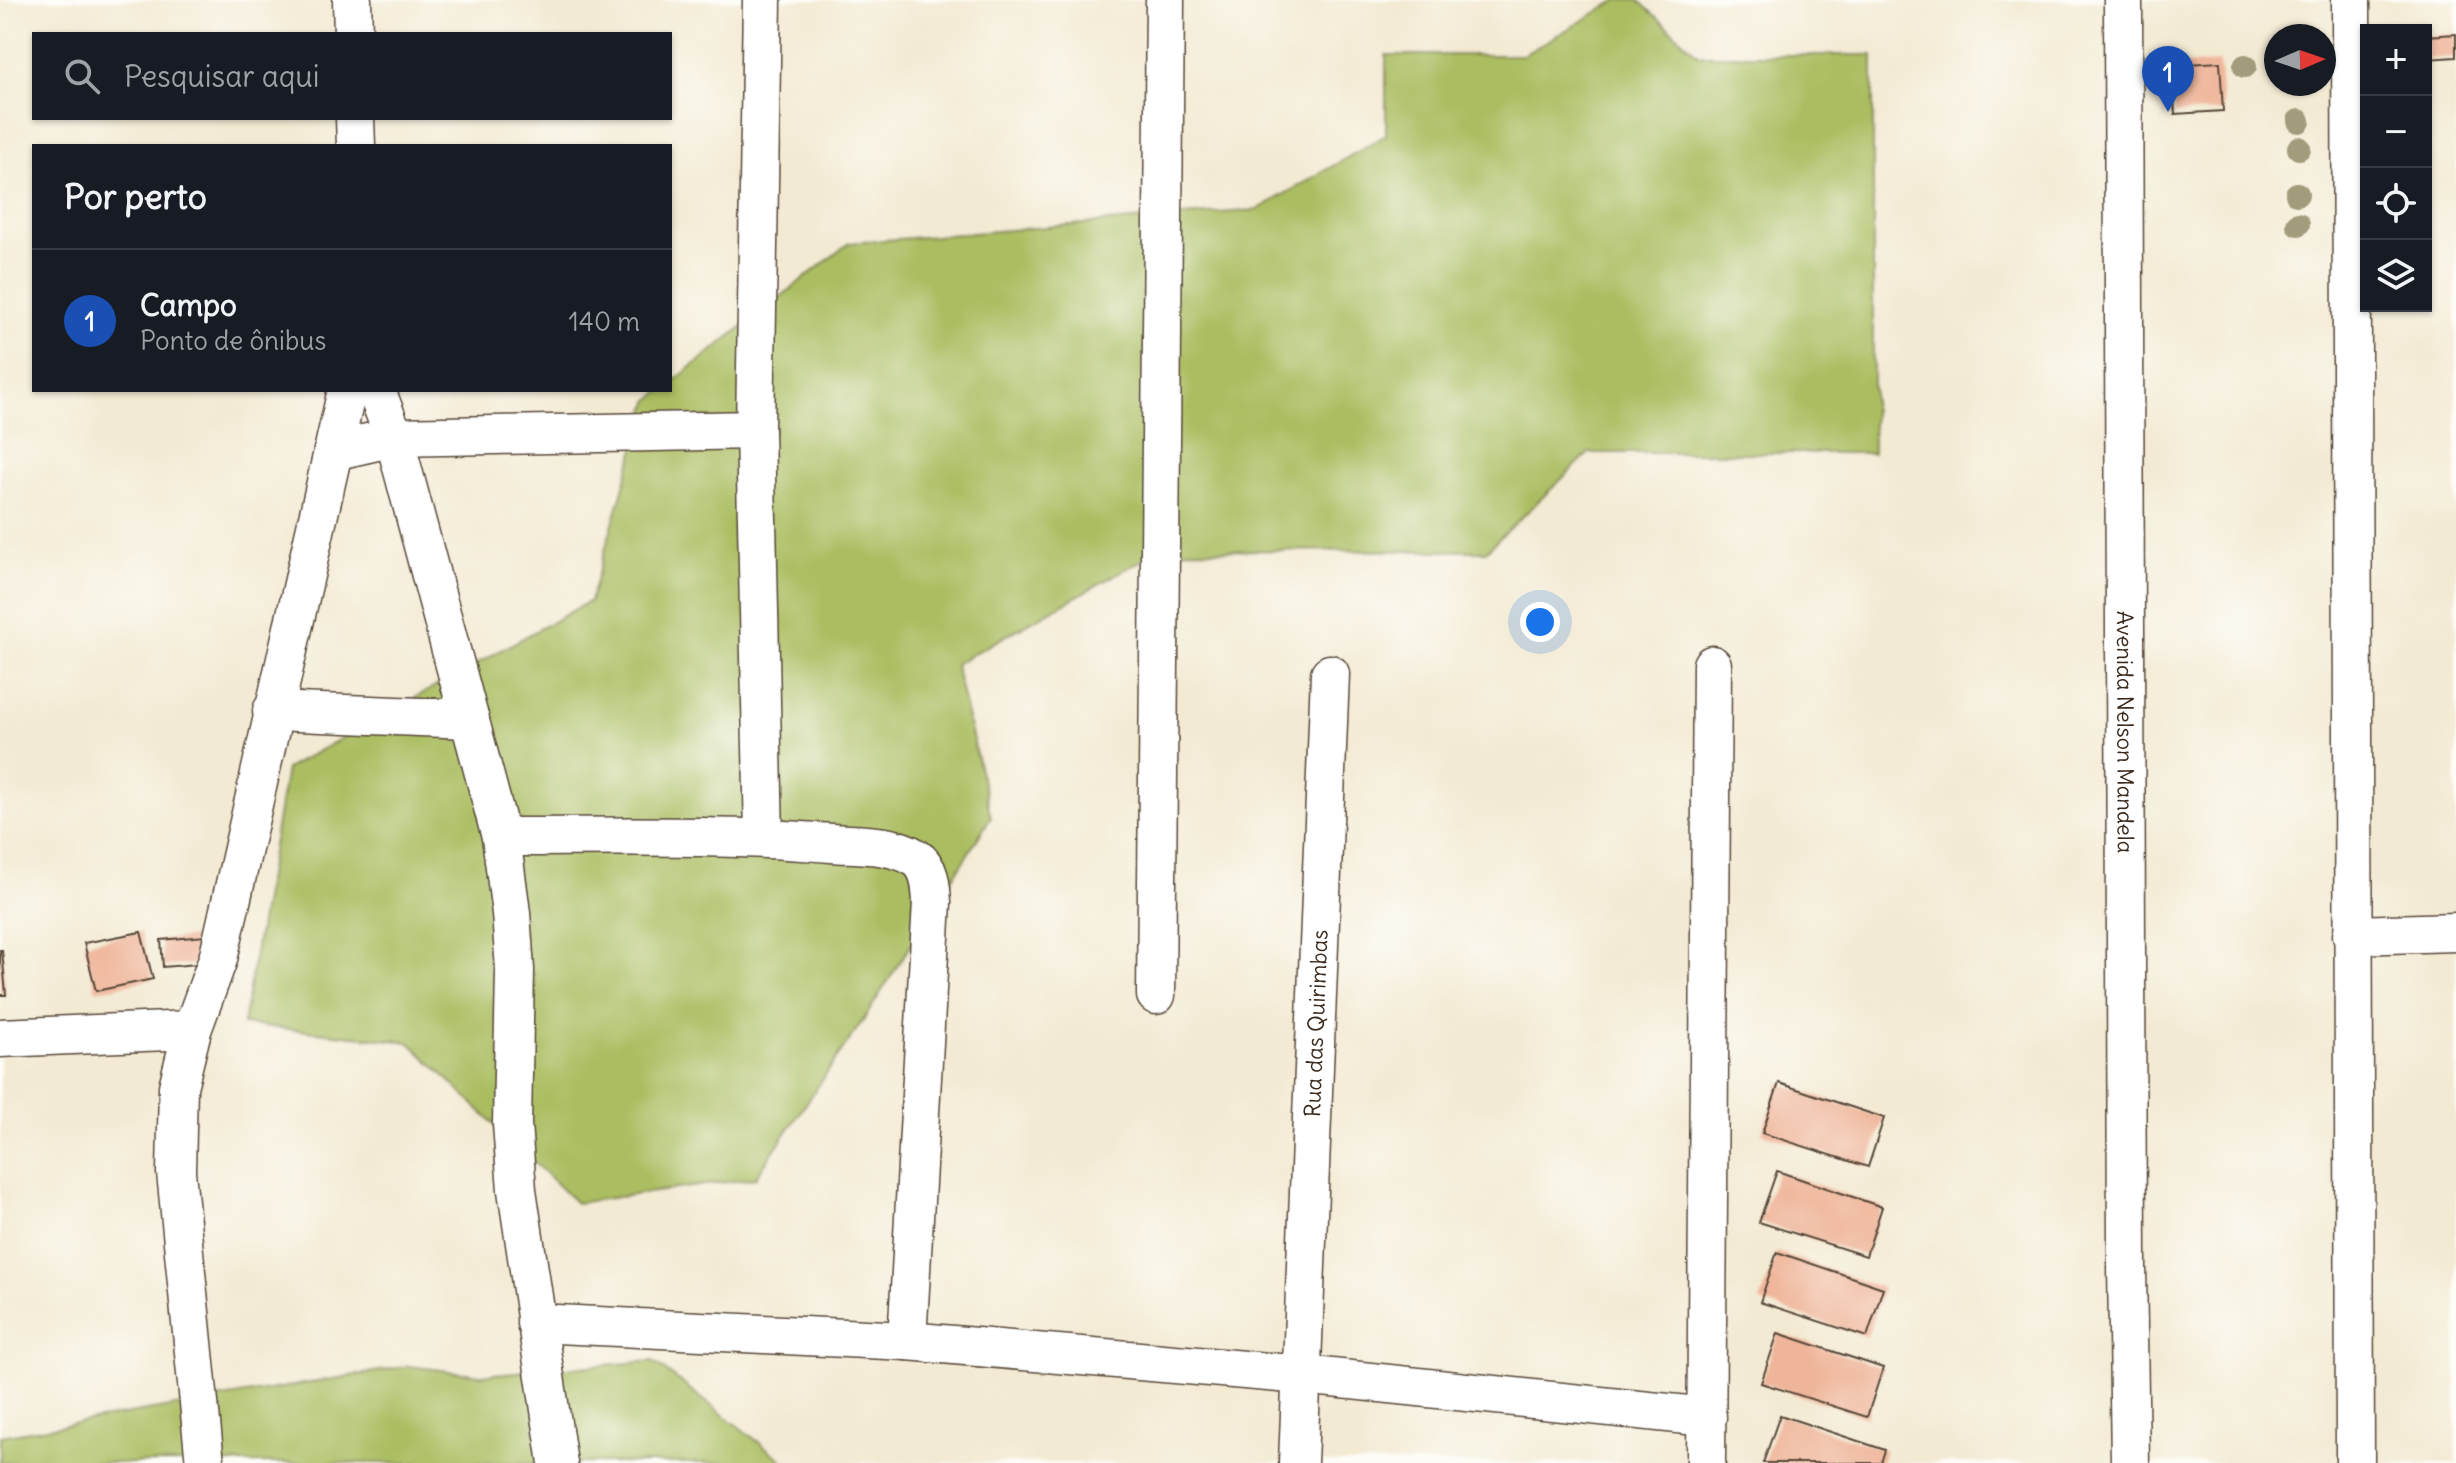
<!DOCTYPE html>
<html lang="pt">
<meta charset="utf-8">
<style>
:root{--surface:#171b24;--page:#20242c;--text:#f1f3f6;--muted:#9ea1a6;--line:#363941;--accent:#8c9099}
body{margin:0;font-family:Delius,sans-serif;background:var(--page);color:var(--text)}
.controls{position:absolute;right:24px;top:24px;display:grid;overflow:hidden;border-radius:0px;box-shadow:0 2px 6px #0004}
.controls button{width:72px;height:72px;display:grid;place-items:center;padding:0;border:0;border-bottom:2px solid var(--line);background:var(--surface);color:var(--text);font:40px sans-serif}
.compass{position:absolute;left:2264px;top:24px;width:72px;height:72px;border-radius:50%;background:var(--surface);box-shadow:0 2px 6px #0004;rotate:88deg}
.you{position:absolute;left:1540px;top:622px;width:28px;height:28px;margin:-20px;border:6px solid #fff;border-radius:50%;background:#1a73e8;box-shadow:0 0 0 12px #1a73e833}
.badge{display:grid;place-items:center;width:52px;height:52px;border-radius:50%;background:var(--accent);color:#fff;font-size:26px;font-weight:700}
.pin{position:absolute;translate:-50% -66px;filter:drop-shadow(0 2px 4px #0008)}
.pin::after{content:'';position:absolute;top:42px;width:28px;height:24px;background:inherit;clip-path:polygon(0 0,100% 0,50% 100%)}
.list{margin:0;padding:0;list-style:none}
h2{display:flex;justify-content:space-between;align-items:center;height:104px;margin:0;padding:0 32px;font-size:34px}
h2 small{font-size:26px;font-weight:400;color:var(--muted)}
.list li{display:grid;grid-template-columns:52px 1fr auto;gap:24px;align-items:center;box-sizing:border-box;height:144px;padding:0 32px;border-top:2px solid var(--line)}
.list b{display:block;font-size:30px;white-space:nowrap}
.list p{margin:0;font-size:26px;white-space:nowrap;color:var(--muted)}
.list em{font-size:26px;font-style:normal;color:var(--muted)}
.icon{flex:none;width:44px;height:44px;fill:none;stroke:currentColor;stroke-width:2;stroke-linecap:round;stroke-linejoin:round}
.map{position:relative;flex:none;width:2456px;height:1463px;overflow:hidden}
.search{position:absolute;background:var(--surface);box-shadow:0 2px 6px #0004;left:32px;top:32px;width:640px;height:88px;display:flex;align-items:center;gap:20px;box-sizing:border-box;padding:0 28px;border-radius:0px;color:var(--muted);font-size:30px}
.panel{position:absolute;background:var(--surface);box-shadow:0 2px 6px #0004;left:32px;top:144px;width:640px;height:248px;border-radius:0px}
.map>svg:first-child{display:block}
</style>
<div class="map">
<svg width="2456" height="1463" viewBox="0 0 2456 1463">
<rect width="100%" height="100%" fill="#fdfcf7"/>
<filter id="ink" filterUnits="userSpaceOnUse"><feTurbulence type="fractalNoise" baseFrequency=".0125" numOctaves="2"/><feDisplacementMap in="SourceGraphic" scale="16" xChannelSelector="R" yChannelSelector="G"/><feConvolveMatrix kernelMatrix="1 2 1 2 8 2 1 2 1" color-interpolation-filters="sRGB"/></filter>
<filter id="wash" filterUnits="userSpaceOnUse"><feTurbulence type="fractalNoise" baseFrequency=".006" numOctaves="4" result="noise"/><feDisplacementMap in="SourceGraphic" scale="32" xChannelSelector="R" yChannelSelector="G"/><feGaussianBlur stdDeviation="1.8" result="paint"/><feColorMatrix in="noise" values="0 0 0 0 0 0 0 0 0 0 0 0 0 0 0 0 0 1.4 0 .05"/><feComposite in="paint" operator="in"/></filter>
<g filter="url(#wash)">
<rect width="100%" height="100%" fill="#f3ead3"/>
<g fill="#aabd61" stroke="#727440" stroke-width="2">
<polygon points="1618,0 1638,0 1699,55 1873,55 1873,453 1589,453 1486,551 1160,550 955,664 991,817 866,1016 755,1178 576,1203 409,1042 243,1024 286,769 590,601 649,401 662,390 670,390 670,384 849,243 1257,210 1386,135 1386,55 1523,55"/>
<polygon points="653,1361 786,1463 0,1463 0,1436 409,1366 481,1375"/>
</g>
<g id="blocks">
<g fill="#efb59a">
<polygon points="2456,34 2456,57 2426,59 2426,36"/>
<polygon points="2220,62 2223,111 2175,114 2172,65"/>
<polygon points="141,932 153,979 96,991 84,943"/>
<polygon points="205,936 208,963 163,967 161,940"/>
<polygon points="0,950 2,950 6,995 0,995"/>
<polygon points="1779,1083 1884,1118 1868,1167 1762,1133"/>
<polygon points="1777,1171 1882,1207 1866,1256 1759,1222"/>
<polygon points="1777,1252 1883,1288 1867,1337 1760,1302"/>
<polygon points="1778,1333 1883,1368 1867,1417 1761,1383"/>
<polygon points="1780,1415 1885,1450 1881,1463 1763,1463"/>
</g>
</g>
</g>
<g filter="url(#ink)">
<use href="#blocks" fill-opacity="0" stroke="#574739" stroke-width="2"/>
<g fill="none" stroke-linecap="round" stroke-linejoin="round">
<g stroke="#574739" stroke-width="41">
<g id="minor">
<polyline points="352,0 353,34"/>
<polyline points="762,0 755,430 764,837"/>
<path id="s1" d="M2123,0L2127,1265L2130,1463"/>
<polyline points="2351,0 2355,1463"/>
<polyline points="355,118 356,146"/>
<polyline points="376,390 394,437 501,837 511,913 515,970 512,1124 517,1190 558,1463"/>
<polyline points="333,451 394,437 755,430"/>
<polyline points="272,711 470,719"/>
<path d="M501,837C611,837 722,834 832,843C859,845 892,843 916,858C930,867 931,886 932,902L907,1341"/>
<polyline points="2352,935 2456,932"/>
<polyline points="1156,995 1165,0"/>
<polyline points="0,1038 192,1030"/>
<polyline points="536,1323 907,1341 1303,1375 1707,1417"/>
<polyline points="205,1463 176,1172 178,1087 192,1030 218,959 347,390"/>
<path id="s2" d="M1298,1463L1330,674"/>
<polyline points="1706,1463 1712,665"/>
</g>
</g>
<use href="#minor" stroke="#fff" stroke-width="38"/>
</g>
<g fill="#a39c7c">
<circle cx="2245" cy="66" r="12"/>
<circle cx="2299" cy="121" r="12"/>
<circle cx="2299" cy="148" r="12"/>
<circle cx="2297" cy="194" r="12"/>
<circle cx="2298" cy="224" r="12"/>
</g>
</g>
<g text-anchor="middle" dominant-baseline="central" stroke-width="6" stroke-linejoin="round" paint-order="stroke">
<g font-size="22" fill="#3b2a1e" stroke="#fdfcf7">
<text stroke="none"><textPath href="#s1" startOffset="732">Avenida Nelson Mandela</textPath></text>
<text stroke="none"><textPath href="#s2" startOffset="440">Rua das Quirimbas</textPath></text>
</g>
</g>
</svg>
<div class="controls">
<button>+</button>
<button>−</button>
<button><svg class="icon" aria-label="locate" viewBox="0 0 24 24"><circle cx="12" cy="12" r="6"/><path d="M12 2v4M12 18v4M2 12h4M18 12h4"/></svg></button>
<button><svg class="icon" aria-label="layers" viewBox="0 0 24 24"><path d="M12 4l9 5-9 5-9-5zM3 14l9 5 9-5"/></svg></button>
</div>
<svg class="compass" viewBox="-18 -18 36 36"><path d="M0-13l5 13h-10z" fill="#e53935"/><path d="M0 13l5-13h-10z" fill="#9ea1a6"/></svg>
<div class="you"></div>
<div class="pin badge" style="left:2168px;top:112px;background:#1a4fb4">1</div>
<div class="search"><svg class="icon" aria-label="search" viewBox="0 0 24 24"><circle cx="10" cy="10" r="6"/><path d="M15 15l6 6"/></svg>Pesquisar aqui</div>
<section class="panel">
<h2>Por perto<small></small></h2>
<ul class="list">
<li><span class="badge" style="background:#1a4fb4">1</span><div><b>Campo</b><p>Ponto de ônibus</p></div><em>140 m</em></li>
</ul>
</section>
</div>
